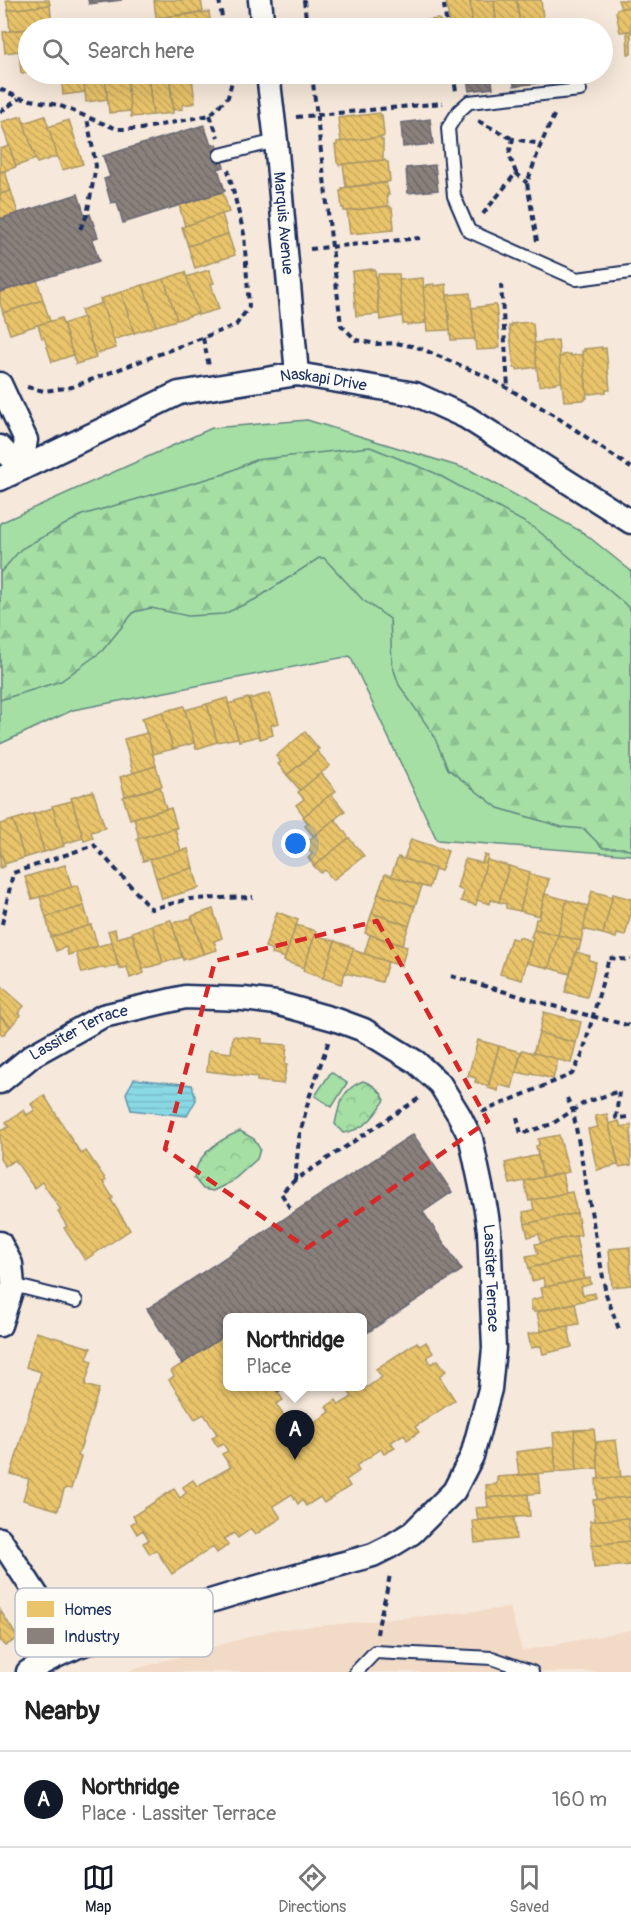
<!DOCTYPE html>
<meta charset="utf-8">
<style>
:root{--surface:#fff;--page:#f6f6f6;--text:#222;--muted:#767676;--line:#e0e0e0;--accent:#111827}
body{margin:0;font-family:Pangolin,sans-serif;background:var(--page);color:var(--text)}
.you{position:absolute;left:296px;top:844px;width:21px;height:21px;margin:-15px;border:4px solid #fff;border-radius:50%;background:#1a73e8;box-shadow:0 0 0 9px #1a73e833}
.badge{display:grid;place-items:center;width:39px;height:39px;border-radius:50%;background:var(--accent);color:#fff;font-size:20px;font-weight:700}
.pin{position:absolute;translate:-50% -50px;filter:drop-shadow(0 2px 3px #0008)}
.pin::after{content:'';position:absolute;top:32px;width:21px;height:18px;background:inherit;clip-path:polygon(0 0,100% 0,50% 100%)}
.popup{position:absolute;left:223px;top:1313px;width:144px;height:78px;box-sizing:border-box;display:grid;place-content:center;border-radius:9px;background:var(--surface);filter:drop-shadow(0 2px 4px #0005);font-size:20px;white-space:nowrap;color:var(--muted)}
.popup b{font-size:22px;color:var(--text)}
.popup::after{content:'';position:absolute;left:50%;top:100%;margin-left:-12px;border:12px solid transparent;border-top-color:var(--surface)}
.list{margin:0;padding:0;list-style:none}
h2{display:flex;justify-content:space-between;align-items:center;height:78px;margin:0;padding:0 24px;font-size:26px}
h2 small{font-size:20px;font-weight:400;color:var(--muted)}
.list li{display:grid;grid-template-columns:39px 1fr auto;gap:18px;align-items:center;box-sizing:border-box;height:96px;padding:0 24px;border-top:2px solid var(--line)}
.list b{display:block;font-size:22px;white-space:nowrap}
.list p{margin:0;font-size:20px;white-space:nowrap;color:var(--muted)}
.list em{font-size:20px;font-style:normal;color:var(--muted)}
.icon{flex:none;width:33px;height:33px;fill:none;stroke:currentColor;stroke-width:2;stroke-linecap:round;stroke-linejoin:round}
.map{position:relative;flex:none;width:631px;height:1672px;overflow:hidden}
.search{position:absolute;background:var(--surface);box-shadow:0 6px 24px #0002;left:18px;right:18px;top:18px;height:66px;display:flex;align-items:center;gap:15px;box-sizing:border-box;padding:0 21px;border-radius:33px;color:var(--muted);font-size:22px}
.sheet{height:174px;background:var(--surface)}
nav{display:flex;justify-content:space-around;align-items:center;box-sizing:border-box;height:84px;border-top:2px solid var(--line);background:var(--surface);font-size:16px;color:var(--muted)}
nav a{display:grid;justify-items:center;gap:3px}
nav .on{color:var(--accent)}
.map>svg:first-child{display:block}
</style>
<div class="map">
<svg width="631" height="1672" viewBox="0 0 631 1672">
<defs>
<pattern id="forest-firs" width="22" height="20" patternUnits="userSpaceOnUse" patternTransform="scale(1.5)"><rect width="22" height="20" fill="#a5dfa4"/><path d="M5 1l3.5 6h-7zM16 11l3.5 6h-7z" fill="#8dc090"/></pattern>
<pattern id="park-crowns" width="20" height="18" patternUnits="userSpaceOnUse" patternTransform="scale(1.5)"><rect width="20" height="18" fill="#a5dfa4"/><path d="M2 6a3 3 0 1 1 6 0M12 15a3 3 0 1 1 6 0" fill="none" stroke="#8dc090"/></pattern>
<pattern id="water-rules" width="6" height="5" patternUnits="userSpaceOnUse" patternTransform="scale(1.5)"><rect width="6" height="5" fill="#89d9e5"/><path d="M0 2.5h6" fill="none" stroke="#76bbc7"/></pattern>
<pattern id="homes-back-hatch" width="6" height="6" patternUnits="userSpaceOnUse" patternTransform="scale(1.5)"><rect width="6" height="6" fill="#e9c46a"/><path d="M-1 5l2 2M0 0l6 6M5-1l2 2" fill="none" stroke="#c7a95e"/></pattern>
<pattern id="industry-back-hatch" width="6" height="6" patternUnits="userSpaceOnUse" patternTransform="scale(1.5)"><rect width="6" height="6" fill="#8a817c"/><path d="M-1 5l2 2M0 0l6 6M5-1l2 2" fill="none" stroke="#706a69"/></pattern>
</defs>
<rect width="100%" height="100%" fill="#f6e8da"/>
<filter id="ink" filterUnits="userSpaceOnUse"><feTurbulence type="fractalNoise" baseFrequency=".0167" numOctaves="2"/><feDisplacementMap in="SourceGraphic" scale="12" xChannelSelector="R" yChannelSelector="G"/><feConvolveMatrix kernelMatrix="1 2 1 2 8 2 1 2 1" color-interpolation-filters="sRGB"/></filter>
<g filter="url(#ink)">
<polygon fill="#f1dac6" points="510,1608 522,1651 631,1630 631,1672 125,1672 274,1630"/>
<g fill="#a5dfa4" stroke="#608781" stroke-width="1.5">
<polygon points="307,420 470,470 584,533 631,571 631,855 437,840 350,656 73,710 0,744 0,523 212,428"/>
<polygon points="331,1072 347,1083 332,1107 315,1096"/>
</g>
<polygon fill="url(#forest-firs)" stroke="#608781" stroke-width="1.5" points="370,447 435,473 535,528 625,604 631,611 631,851 623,848 603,848 584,829 562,827 498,808 448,769 433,734 399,685 392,664 390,619 363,600 324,558 319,558 256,599 224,614 188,616 151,608 134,612 102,651 61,681 0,700 0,573 21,549 82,515 224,474 255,460"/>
<g fill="url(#park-crowns)" stroke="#608781" stroke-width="1.5">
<path d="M363,1081C374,1084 380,1090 385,1100C373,1118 366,1129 343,1133L335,1124C339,1104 342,1089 363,1081Z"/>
<path d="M240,1131L254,1139L260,1149L257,1159L231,1182L213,1191L203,1189L194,1178C196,1154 219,1140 240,1131Z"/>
</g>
<polygon fill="url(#water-rules)" stroke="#5d95af" stroke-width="1.5" points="134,1079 192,1085 196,1100 187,1116 131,1110 126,1093"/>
<g fill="url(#homes-back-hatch)" stroke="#ab9766" stroke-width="1.5">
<polygon points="6,0 49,0 50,5 8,10"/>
<polygon points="154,0 201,0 203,12 156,18"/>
<polygon points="446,0 470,0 473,28 450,28"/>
<polygon points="470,0 494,0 497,28 473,28"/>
<polygon points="494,0 517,0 520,28 497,28"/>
<polygon points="517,0 541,0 544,28 520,28"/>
<polygon points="618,0 631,0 631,7 621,8"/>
<polygon points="50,5 52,26 10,31 8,10"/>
<polygon points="631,7 631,31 620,32 616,12 617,9"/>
<polygon points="209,12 211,28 168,28 167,17"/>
<polygon points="438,19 441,21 442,28 418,28 417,23 420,21"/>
<polygon points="392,24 394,28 372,28 375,26"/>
<polygon points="28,29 28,50 5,53 3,32"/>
<polygon points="627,31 631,31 631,54 628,54"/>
<polygon points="28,50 28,73 21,73 19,51"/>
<polygon points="61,74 83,74 85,92 63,95"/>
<polygon points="83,74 105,74 108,99 86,102"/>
<polygon points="105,74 126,74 131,111 109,113"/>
<polygon points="148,74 153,115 131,117 127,75"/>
<polygon points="148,74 169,74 173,113 153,115"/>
<polygon points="169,74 193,74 194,77 192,77 195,103 182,105 183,109 174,110"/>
<polygon points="330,74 351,74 333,76"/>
<polygon points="353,74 377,74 377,75 375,76 375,78 356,80 356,78 354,79"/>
<polygon points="380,113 380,116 382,115 384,135 383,137 341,142 338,118"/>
<polygon points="22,116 36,159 16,166 1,122"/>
<polygon points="45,116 58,156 37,163 24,123"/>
<polygon points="69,120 83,164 62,170 48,127"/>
<polygon points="380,137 381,140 383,140 383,160 339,165 337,162 335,145 337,145 337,142"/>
<polygon points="9,146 16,167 0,172 0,149"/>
<polygon points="385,160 386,162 388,162 390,181 388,182 346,187 343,164"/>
<polygon points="5,171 11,191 0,194 0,172"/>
<polygon points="386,183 389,194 387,194 388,206 347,211 344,211 344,208 342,208 340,191 342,191 342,188"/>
<polygon points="11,191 18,213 0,219 0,194"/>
<polygon points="223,192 229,212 185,226 179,205"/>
<polygon points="390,206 390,208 392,208 394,227 393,227 393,230 350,234 347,211"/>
<polygon points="222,214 228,234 188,246 182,227"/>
<polygon points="228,234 235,255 195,268 188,246"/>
<polygon points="372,269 372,270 375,270 379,314 356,316 352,272 354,271"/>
<polygon points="209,270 214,283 211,284 219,309 198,315 186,277"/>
<polygon points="185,272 198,313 177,320 164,279"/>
<polygon points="378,274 399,274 403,316 380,320 376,277 378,276"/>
<polygon points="423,278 426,321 424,321 425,323 407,325 407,324 403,324 399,280"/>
<polygon points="164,279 177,320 156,326 143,285"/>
<polygon points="37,280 43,300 3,313 0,303 0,292"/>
<polygon points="434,284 434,286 446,284 450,329 448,330 427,331 423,287 426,287 426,285"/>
<polygon points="143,285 156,326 134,333 121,292"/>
<polygon points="121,292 134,333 113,340 100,299"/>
<polygon points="470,293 475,339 451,340 447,295"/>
<polygon points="43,300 50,321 10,334 3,313"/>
<polygon points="102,303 116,348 95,354 81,310"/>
<polygon points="493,305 496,305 500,347 496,348 496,349 476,350 472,308"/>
<polygon points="83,317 96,358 76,364 63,324"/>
<polygon points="61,318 73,355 52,362 44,337 42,338 38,325"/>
<polygon points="530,322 533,324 537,367 517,370 517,368 514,368 509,326 512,326 511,324"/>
<polygon points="558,340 562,382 539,386 534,343"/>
<polygon points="602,347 602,349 606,348 610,390 606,390 606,392 590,394 587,393 582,351 585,351 584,349"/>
<polygon points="570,354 570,356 583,354 587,398 585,398 585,400 564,401 559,357 562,357 562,355"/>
<polygon points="270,693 279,723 271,725 273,735 260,739 249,699"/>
<polygon points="227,698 238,738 217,742 207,704"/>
<polygon points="248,698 259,736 239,741 228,704"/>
<polygon points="207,704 217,742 196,749 185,710"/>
<polygon points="184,706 194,743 173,749 162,712"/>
<polygon points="162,712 173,749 153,754 142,718"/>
<polygon points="305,732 319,749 287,775 278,764 281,762 276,756"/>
<polygon points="147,733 156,766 133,773 124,739"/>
<polygon points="317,751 330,766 300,790 287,775"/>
<polygon points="156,766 162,786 125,796 120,777"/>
<polygon points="321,773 336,791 304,816 296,805 304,799 298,792"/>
<polygon points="160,787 166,809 130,819 123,797"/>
<polygon points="93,791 105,828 91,832 93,838 84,841 71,798"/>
<polygon points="331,794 345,811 313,836 305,826 308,823 303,817"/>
<polygon points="72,801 83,838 63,844 52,806"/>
<polygon points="53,808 64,846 44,852 33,814"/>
<polygon points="171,808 177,828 139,838 134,818"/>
<polygon points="33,814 44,852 24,858 13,820"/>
<polygon points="335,819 349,838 314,866 308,858 312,854 304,844"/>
<polygon points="13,820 24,858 4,864 0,849 0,824"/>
<polygon points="175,828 181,851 143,861 137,839"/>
<polygon points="349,838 364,856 333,880 325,870 321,873 314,866"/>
<polygon points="411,839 448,851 441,871 404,859"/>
<polygon points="0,849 5,866 0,868"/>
<polygon points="188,849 193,868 156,878 150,859"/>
<polygon points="484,855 488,856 476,905 461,901 464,891 457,888 465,859 482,863"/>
<polygon points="398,857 435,869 429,888 391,876"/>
<polygon points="487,860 509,866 499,902 491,900 490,904 477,900"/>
<polygon points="65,865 72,888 32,899 25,877"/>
<polygon points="509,866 530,872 520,911 506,908 506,904 499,902"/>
<polygon points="193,868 199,888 162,899 156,878"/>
<polygon points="385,874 422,886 415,906 378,894"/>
<polygon points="529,874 549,879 539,916 520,911"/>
<polygon points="78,885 84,906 46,917 40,897"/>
<polygon points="592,891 613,897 603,934 582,929"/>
<polygon points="378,894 415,906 409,926 372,913"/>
<polygon points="545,894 567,900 558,935 534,929 536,919 539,919"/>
<polygon points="613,894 631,899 631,913 625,936 617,934 616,938 603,934"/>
<polygon points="567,900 588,906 581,941 558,935"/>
<polygon points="84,906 90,926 51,937 46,917"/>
<polygon points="213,909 222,938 214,941 217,950 203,954 192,916"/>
<polygon points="277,912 298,920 285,958 272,954 273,950 265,947"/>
<polygon points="372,913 409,926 402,945 365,933"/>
<polygon points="192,918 203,954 183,960 172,923"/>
<polygon points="171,920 182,957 163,963 152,925"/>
<polygon points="91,925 98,946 68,955 66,947 56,951 51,937"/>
<polygon points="152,925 163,963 143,969 132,932"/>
<polygon points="296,925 316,931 304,968 284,961"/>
<polygon points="115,929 117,938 132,934 144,973 130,978 127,967 120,969 108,931"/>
<polygon points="534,929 558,935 549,968 527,963 533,937 531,937"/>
<polygon points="315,935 335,941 323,978 303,971"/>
<polygon points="370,935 407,947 401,966 364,954"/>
<polygon points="558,935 581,941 579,950 577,949 576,952 570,974 549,968"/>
<polygon points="519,937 532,941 522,980 500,974 511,938 518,940"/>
<polygon points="335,941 354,948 341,984 323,978"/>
<polygon points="112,942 118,965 105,969 105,967 82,973 76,953"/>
<polygon points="353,950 388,962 382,982 345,973"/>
<polygon points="576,952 590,956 589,960 596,962 587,997 565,992"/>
<polygon points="0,985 24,1006 18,1013 21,1015 11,1026 0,1016"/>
<polygon points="544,1012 581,1022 576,1043 539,1033"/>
<polygon points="0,1016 11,1026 3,1035 0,1033"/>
<polygon points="539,1033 576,1043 571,1063 533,1053"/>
<polygon points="233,1036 262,1039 262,1043 287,1045 285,1065 287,1065 283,1084 257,1081 257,1077 207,1071 209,1050 231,1053"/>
<polygon points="478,1040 499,1046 488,1086 475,1082 476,1078 468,1076"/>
<polygon points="499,1046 521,1052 512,1088 499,1085 498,1091 488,1088"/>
<polygon points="522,1050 558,1059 553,1079 531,1073 530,1075 516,1072"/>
<polygon points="44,1095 81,1154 86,1151 106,1180 103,1182 113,1198 111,1200 130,1230 85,1260 64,1228 67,1226 58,1212 61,1210 42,1182 34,1188 15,1160 5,1166 0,1159 0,1131 9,1127 6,1122 24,1110 27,1115 35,1110 31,1104"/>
<polygon points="607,1114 618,1165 597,1170 588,1129 598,1127 595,1116"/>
<polygon points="619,1121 621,1127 631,1125 631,1165 619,1167 609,1124"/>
<polygon points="559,1135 569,1172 543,1177 536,1146 539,1145 538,1139"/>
<polygon points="538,1155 543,1177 510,1184 505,1163"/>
<polygon points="562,1173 566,1193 529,1201 524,1181"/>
<polygon points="572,1192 577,1213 525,1224 523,1212 534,1210 532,1200"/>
<polygon points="577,1213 581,1235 541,1243 539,1234 528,1237 525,1224"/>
<polygon points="576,1236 580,1257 529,1268 526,1256 538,1254 535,1244"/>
<polygon points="630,1247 631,1285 612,1287 609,1249"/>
<polygon points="580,1257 585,1279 545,1287 543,1278 532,1281 529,1268"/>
<polygon points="590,1278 591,1284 581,1287 583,1295 595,1293 596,1298 534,1312 533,1309 531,1310 531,1300 543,1297 541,1288"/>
<polygon points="575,1303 579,1324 541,1331 537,1312"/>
<polygon points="568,1326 572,1347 543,1354 541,1346 531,1348 528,1334"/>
<polygon points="36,1332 91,1348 87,1359 92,1361 85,1385 99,1389 78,1456 81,1457 71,1489 66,1488 64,1490 58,1510 23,1500 29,1479 11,1474 41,1372 26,1367"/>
<polygon points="224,1336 228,1340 228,1386 274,1386 283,1400 276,1404 286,1419 280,1422 283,1427 290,1423 298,1434 330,1412 326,1407 336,1400 339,1405 352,1397 348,1391 355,1386 360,1386 363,1390 382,1377 376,1369 417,1342 420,1346 426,1342 433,1353 427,1357 431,1364 438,1360 446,1371 439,1376 455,1400 415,1427 419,1432 407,1440 404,1434 391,1442 395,1448 384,1454 381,1449 356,1466 359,1471 346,1480 350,1486 324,1503 320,1497 306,1506 302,1500 298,1504 292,1494 273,1506 281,1518 255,1535 251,1529 238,1538 234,1533 224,1539 228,1545 217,1553 213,1547 172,1574 156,1550 150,1554 143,1543 149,1540 143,1530 137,1534 131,1524 136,1521 133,1516 174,1489 180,1498 186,1493 183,1487 193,1480 197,1486 231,1467 222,1454 228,1451 223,1444 218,1447 212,1438 217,1434 204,1414 195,1419 169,1380 174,1376 171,1371"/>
<polygon points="594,1429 598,1468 577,1470 574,1430"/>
<polygon points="574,1430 577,1470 556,1472 553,1433"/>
<polygon points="616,1440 621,1477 599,1479 596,1442"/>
<polygon points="554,1447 556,1472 519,1475 516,1452"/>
<polygon points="538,1474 540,1493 487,1498 486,1485 497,1484 497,1477"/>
<polygon points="631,1476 631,1497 597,1500 596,1479"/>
<polygon points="528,1494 530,1516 478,1520 476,1508 488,1507 487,1498"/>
<polygon points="631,1497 631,1518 595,1521 593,1500"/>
<polygon points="514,1517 516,1539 475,1543 473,1521"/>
<polygon points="628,1518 631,1541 592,1545 590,1521"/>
<polygon points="631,1541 631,1565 594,1568 592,1545"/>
<polygon points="0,1610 18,1638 5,1646 0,1641"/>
</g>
<g fill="url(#industry-back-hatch)" stroke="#696873" stroke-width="1.5">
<polygon points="88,0 122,0 89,4"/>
<polygon points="466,74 491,74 493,88 469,91"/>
<polygon points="513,74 538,74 539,83 514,86"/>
<polygon points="430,119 433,144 403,147 401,123"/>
<polygon points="204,125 211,145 217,144 220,155 224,167 218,169 225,191 123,223 117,202 111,203 104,179 110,177 103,156"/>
<polygon points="435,165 438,190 408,193 406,168"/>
<polygon points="78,194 85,216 90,214 98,237 92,239 99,261 0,292 0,219"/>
<polygon points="413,1134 452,1192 423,1212 462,1270 362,1336 362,1318 228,1318 228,1340 224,1336 182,1364 147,1309"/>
<polygon points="274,1386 287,1386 278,1392"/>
</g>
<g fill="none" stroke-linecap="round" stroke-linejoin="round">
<g stroke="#1b2f5e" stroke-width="16">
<g id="lane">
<polyline points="580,90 469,102 459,111 448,128 454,196 469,231 577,279 630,272"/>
<polyline points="220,155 276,141"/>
<polyline points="13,1285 76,1301"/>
<polyline points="356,1672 375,1652 492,1658 532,1672"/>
</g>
</g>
<g stroke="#1b2f5e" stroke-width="27">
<g id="street">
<polyline points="260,0 263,28"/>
<path id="s1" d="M268,74L276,141L297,374"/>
<polyline points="0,384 26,440 21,469"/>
<polyline points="0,447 21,469"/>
<path id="s2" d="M0,479L179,393L297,374L415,394L466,417L631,522"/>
<path id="s3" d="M0,1082L33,1055L103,1016L185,997L244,999L276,1003L337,1020L364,1030L416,1062L440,1084L459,1115L471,1139L486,1210L489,1230L494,1348L490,1389L472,1456L454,1491L412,1533L389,1547L373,1555C291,1578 208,1599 128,1628C94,1640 58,1652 28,1672"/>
<polyline points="0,1243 11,1264 13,1285 0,1325"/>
<polyline points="0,1539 72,1649"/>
</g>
</g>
<g stroke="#1b2f5e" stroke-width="4" stroke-dasharray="6 4.5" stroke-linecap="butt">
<polyline points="219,0 224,28"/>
<polyline points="304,0 307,28"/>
<polyline points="444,5 447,28"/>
<polyline points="312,74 341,325 356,340 376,344 395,343 417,347 488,377 554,415 631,468"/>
<polyline points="453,74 456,91"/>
<polyline points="0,89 20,98 58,105 117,129 141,129 210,115 228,97 232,81 231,74"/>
<polyline points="0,112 19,99"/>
<polyline points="210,115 218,137"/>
<polyline points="296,117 443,103"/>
<polyline points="478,121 513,139"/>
<polyline points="516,173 509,154 513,139 541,144"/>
<polyline points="483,214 516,173 527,183"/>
<polyline points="80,229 87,215 96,166 87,118"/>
<polyline points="537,241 527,183 541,144 556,111"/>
<polyline points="310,249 420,238"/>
<polyline points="501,284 508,387"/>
<polyline points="203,338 209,366"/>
<polyline points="27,387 44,391 72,387 236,325 249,307 244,234 228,170"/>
<polyline points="2,924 13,873 94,845 151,909 189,899 253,897"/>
<polyline points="451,976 567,1010 631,1026"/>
<polyline points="567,1098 573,1111 606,1294 620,1332"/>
<polyline points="482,1112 572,1074 582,1056 609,958 631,960"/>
<polyline points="517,1117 521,1134 552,1124 584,1103 619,1091 616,1118 631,1117"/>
<polyline points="295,1180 299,1138 309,1098 329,1040"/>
<polyline points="290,1208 281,1193 295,1180 421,1097"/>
<path d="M377,1634C380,1613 387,1594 390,1574"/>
</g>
<use href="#lane" stroke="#fdfcf7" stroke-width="12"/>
<use href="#street" stroke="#fdfcf7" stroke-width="22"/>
</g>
</g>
<path fill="none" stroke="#d62828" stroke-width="4.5" stroke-dasharray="12 8" stroke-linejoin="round" d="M377,921L488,1121L307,1248L165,1149L215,961Z"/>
<g text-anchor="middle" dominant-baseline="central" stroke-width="6" stroke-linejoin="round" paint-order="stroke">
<g font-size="16" fill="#1b2f5e" stroke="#fdfcf7">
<text stroke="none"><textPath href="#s1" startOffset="150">Marquis Avenue</textPath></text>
<text stroke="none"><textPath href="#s2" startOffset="345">Naskapi Drive</textPath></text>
<text stroke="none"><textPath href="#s3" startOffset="94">Lassiter Terrace</textPath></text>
<text stroke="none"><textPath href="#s3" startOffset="688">Lassiter Terrace</textPath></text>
</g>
</g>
<rect x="15" y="1588" width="198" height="69" rx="9" fill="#fdfcf7" stroke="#b9bec9" stroke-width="1.5"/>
<rect x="27" y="1601" width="27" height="16" fill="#e9c46a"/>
<rect x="27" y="1628" width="27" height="16" fill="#8a817c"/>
<g font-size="16" fill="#1b2f5e">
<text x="64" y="1615">Homes</text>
<text x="64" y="1642">Industry</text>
</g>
</svg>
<div class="you"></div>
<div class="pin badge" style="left:295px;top:1460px">A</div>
<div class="popup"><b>Northridge</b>Place</div>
<div class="search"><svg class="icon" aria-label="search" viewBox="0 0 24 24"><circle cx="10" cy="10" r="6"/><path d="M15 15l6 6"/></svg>Search here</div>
</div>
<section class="sheet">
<h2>Nearby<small></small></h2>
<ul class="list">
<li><span class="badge">A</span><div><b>Northridge</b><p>Place · Lassiter Terrace</p></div><em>160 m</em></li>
</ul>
</section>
<nav>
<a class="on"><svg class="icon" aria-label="map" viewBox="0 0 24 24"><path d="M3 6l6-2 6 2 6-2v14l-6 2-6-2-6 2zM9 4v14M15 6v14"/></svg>Map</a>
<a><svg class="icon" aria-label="directions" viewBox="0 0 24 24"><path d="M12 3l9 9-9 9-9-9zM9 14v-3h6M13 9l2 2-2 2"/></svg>Directions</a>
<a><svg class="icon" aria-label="saved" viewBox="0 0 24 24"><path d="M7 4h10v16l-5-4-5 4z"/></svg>Saved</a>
</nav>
